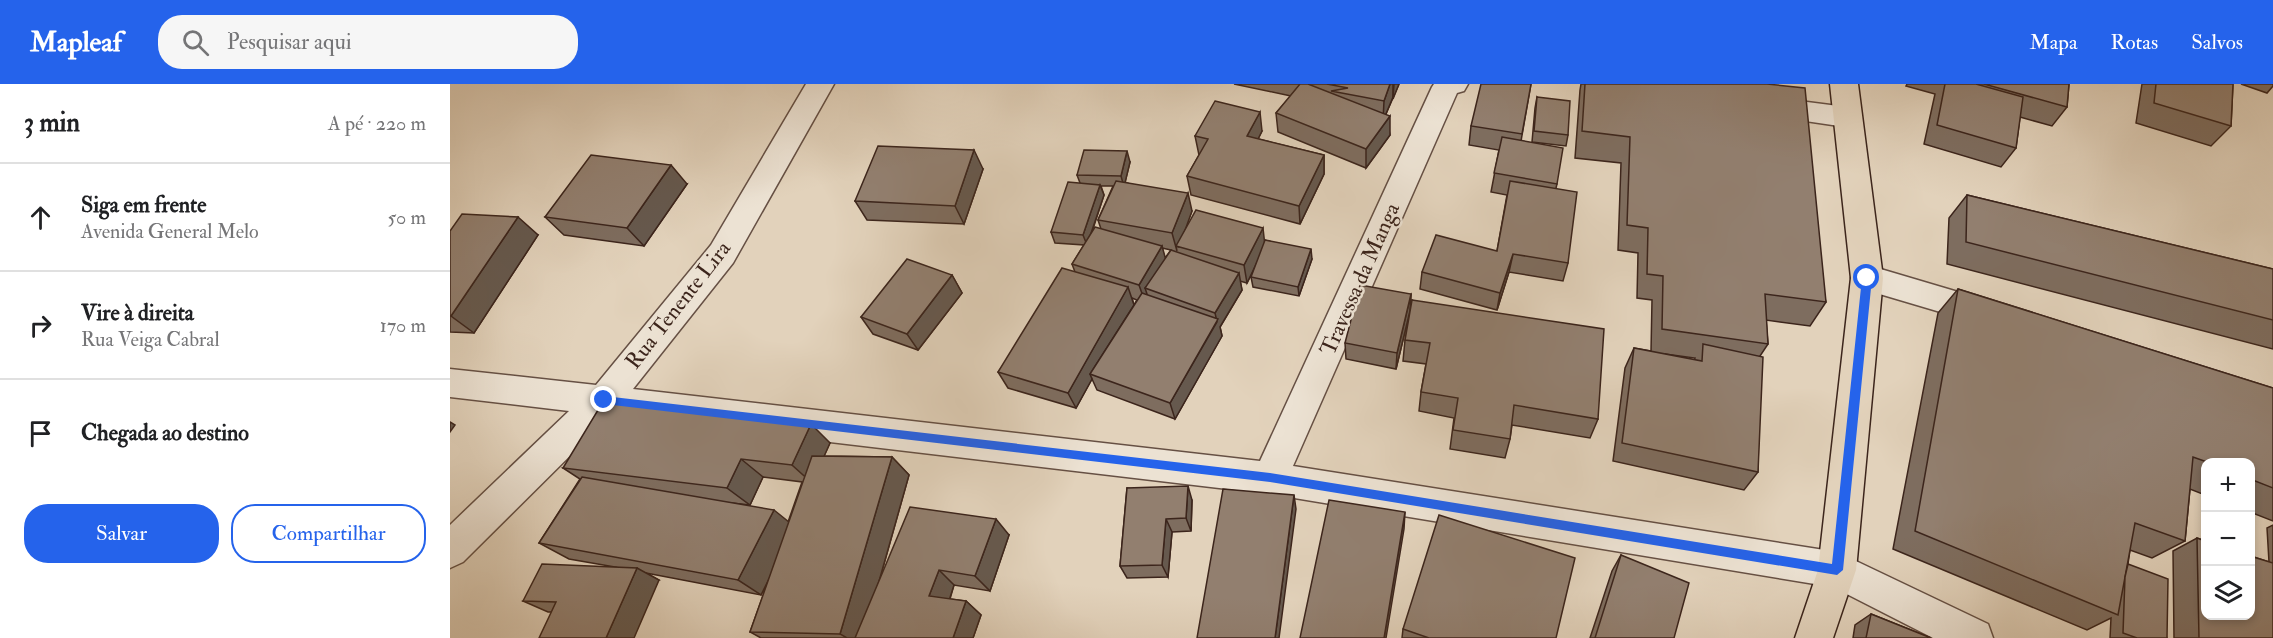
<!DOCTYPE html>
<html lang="pt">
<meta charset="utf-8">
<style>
:root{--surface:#fff;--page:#f6f6f6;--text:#202124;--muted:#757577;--line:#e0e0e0;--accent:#2563eb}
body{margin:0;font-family:"IM FELL Double Pica",serif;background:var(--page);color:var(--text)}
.controls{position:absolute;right:18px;bottom:18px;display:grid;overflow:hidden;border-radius:12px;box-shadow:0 3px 9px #0003}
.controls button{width:54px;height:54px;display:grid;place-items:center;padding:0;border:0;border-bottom:2px solid var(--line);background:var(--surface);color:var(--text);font:30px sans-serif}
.stop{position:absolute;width:18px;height:18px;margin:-14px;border:4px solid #2563eb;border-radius:50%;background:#fff}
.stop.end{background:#2563eb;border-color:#fff;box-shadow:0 2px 6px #0008}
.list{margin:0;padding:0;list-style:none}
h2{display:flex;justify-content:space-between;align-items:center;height:78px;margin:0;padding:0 24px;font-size:26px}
h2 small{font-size:20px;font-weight:400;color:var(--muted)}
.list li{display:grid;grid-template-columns:39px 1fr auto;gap:18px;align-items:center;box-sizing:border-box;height:108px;padding:0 24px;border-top:2px solid var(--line)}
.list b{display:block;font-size:22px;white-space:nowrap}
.list p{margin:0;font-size:20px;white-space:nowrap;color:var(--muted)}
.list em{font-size:20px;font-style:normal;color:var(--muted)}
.actions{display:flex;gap:12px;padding:18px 24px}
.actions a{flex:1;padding:14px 0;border:2px solid var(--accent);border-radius:24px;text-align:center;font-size:21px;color:var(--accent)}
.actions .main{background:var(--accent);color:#fff}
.icon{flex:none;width:33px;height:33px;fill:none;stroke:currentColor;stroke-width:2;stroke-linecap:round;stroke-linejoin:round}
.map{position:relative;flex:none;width:1823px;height:554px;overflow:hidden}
header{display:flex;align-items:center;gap:36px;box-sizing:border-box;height:84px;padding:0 30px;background:var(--accent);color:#fff}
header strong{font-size:28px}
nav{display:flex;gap:33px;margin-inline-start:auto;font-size:21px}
.search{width:420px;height:54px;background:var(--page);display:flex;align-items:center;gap:15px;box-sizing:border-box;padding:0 21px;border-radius:24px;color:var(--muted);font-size:22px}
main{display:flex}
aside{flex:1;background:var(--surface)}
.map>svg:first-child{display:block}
</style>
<header>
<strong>Mapleaf</strong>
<div class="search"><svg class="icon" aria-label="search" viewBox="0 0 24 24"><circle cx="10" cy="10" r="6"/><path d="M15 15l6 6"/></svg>Pesquisar aqui</div>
<nav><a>Mapa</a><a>Rotas</a><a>Salvos</a></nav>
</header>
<main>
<aside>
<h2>3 min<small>A pé · 220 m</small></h2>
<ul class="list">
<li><svg class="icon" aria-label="ahead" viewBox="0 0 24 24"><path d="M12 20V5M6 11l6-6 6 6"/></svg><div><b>Siga em frente</b><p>Avenida General Melo</p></div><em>50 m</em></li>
<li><svg class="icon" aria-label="right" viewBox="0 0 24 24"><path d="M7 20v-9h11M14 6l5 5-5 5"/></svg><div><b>Vire à direita</b><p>Rua Veiga Cabral</p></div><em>170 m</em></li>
<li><svg class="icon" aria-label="arrive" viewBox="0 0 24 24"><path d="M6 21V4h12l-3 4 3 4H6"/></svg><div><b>Chegada ao destino</b></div></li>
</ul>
<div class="actions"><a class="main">Salvar</a><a>Compartilhar</a></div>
</aside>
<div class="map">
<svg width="1823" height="554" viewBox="0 0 1823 554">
<rect width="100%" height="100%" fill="#e2d2bb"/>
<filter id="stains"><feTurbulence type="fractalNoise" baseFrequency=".00333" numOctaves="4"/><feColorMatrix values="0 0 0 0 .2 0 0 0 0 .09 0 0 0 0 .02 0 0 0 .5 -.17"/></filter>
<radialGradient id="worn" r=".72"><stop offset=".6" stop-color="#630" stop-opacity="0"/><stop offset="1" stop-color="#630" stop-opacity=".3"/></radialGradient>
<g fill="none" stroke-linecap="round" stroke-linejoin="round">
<g stroke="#665044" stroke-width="3">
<g id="minor">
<polygon points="356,0 384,0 283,179 183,305 810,377 982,3 984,0 1018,0 1014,7 1007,9 843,382 1387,468 1538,540 1543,554 1483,554 1383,503 820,410 160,332 13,478 0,484 0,441 119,327 0,313 0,285 146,301 261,161"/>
<polygon points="1311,12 1396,23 1406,26 1410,33 1406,40 1396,43 1301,29 1297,22 1301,15"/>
<polygon points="1417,181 1552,221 1557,230 1552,239 1541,243 1406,203 1401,194 1406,185"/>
</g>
</g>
<g stroke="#3c251c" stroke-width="3">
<polygon id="major" points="1380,0 1408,0 1433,194 1406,486 1383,554 1345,554 1368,486 1401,194"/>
</g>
<use href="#minor" fill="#ece2d3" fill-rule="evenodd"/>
<use href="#major" fill="#e2d2bb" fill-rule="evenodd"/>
</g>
<g fill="#7e6d5f" stroke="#3c251c" stroke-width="1.5" fill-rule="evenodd">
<polygon points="784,0 949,0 936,30 940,51 916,84 828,48 826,29 841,12"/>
<polygon points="1081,0 1071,57 1107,100 1106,104 1118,179 1113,197 1059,188 1047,226 970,205 972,188 1047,167 1057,111 1041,108 1049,66 1019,61 1021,42"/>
<path d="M1131,0H1317L1376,218L1360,242L1316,236L1318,260L1310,272L1308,388L1294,406L1163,377L1175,284L1184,264L1201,267L1202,216L1187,214L1188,169L1168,166L1171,79L1125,74L1130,6ZM1215,270L1245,274L1244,276Z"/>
<polygon points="1457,0 1619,0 1617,23 1602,42 1570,33 1566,64 1551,83 1474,60 1485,10 1456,2"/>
<polygon points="1692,0 1783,0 1781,42 1761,62 1686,39"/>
<polygon points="1791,0 1823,0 1823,2 1817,9"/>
<polygon points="1087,13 1118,51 1116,62 1082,58 1085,24"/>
<polygon points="812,47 808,55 874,71 874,90 850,140 741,111 737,92 749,71 745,52"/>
<path d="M680,78L675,98L742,127L735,145L815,156L862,175L849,212L803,203L801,193L805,183L797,199L790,197L792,206L770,243L772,252L725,335L647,306L642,295L626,324L558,304L548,288L625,188L622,180L634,161L605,159L601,148L630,99L627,91ZM651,102H663L648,136L651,145L641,151L654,111ZM712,164L721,166L715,174ZM682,214L687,216L684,221Z"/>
<polygon points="533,85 514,140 417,136 405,117"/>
<polygon points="237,100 194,162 114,151 95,133"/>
<polygon points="1517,111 1823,185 1823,265 1497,180 1499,134"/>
<polygon points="0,147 88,151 24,249 0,248"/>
<polygon points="502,191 512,209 468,266 423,250 411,233"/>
<polygon points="1508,205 1823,304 1823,437 1800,428 1800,378 1755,378 1755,411 1740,405 1735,457 1702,474 1680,466 1678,480 1717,554 1660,554 1661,534 1637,546 1443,465 1488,229"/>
<polygon points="961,210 960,227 946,285 896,275 895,259"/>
<polygon points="962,216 1148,335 1140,354 1062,341 1060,355 1055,374 1000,365 1004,334 969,327 971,308 976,280 953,277 955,256"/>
<path d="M380,359L374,372L442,373L459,391L429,498L559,451L540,507L504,501L500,515L516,517L531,531L523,554H311L300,548L319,495L311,511L196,489L209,496L101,528H98L73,517L165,483L119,475L89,459L130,395L113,384ZM313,393L352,398L338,438L282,419L300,421Z"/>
<polygon points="677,404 742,416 741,447 722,448 718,493 677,494 670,482"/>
<polygon points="1823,441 1823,554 1724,554 1723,467 1747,454 1819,478 1817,444"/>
<polygon points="1171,471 1224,554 1140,554 1162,487"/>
<polygon points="1421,530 1481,554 1403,554 1405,541"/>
<polygon points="953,545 1106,554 952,554"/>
</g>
<g fill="#66594e" stroke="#3c251c" stroke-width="1.5">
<polygon points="940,0 943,0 943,13 933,37 934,17"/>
<polygon points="944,0 949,0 943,15"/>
<polygon points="810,28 812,47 800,71 797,52"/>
<polygon points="940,32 940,51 916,84 916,65"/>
<polygon points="524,66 533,85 514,140 505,122"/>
<polygon points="677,67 680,78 674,103 671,92"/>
<polygon points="874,71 874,90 850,140 849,122"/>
<polygon points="221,81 237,100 194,162 177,144"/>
<polygon points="650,101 654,111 637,161 633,151"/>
<polygon points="738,109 742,127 729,163 726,162 727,167 722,149"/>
<polygon points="68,133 88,151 24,249 1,232"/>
<polygon points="813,144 815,162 797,199 794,181"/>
<polygon points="712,162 717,180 695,204 698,213 695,218 689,201"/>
<polygon points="861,165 862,175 849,212 848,203"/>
<polygon points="1063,170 1059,188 1047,226 1050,209"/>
<polygon points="789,189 792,206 770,243 772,252 725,335 720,319 767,238 765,229"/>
<polygon points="502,191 512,209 468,266 457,250"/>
<polygon points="678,203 684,221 640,290 642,295 626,324 618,309"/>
<polygon points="961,210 960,227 946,285 947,269"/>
<polygon points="0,338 5,341 0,348"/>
<polygon points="361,340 380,359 362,399 342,381"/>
<polygon points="442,373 459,391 413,554 397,554 390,550"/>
<polygon points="291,375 313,393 300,421 277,404"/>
<polygon points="738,402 742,416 741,447 736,434"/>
<polygon points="844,411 846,425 829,554 825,554"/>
<polygon points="324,426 345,443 311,511 288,496"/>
<polygon points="955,428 954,445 936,554 934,554"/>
<polygon points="546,435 559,451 540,507 525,492"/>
<polygon points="716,435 722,448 718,493 712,481"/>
<polygon points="187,484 209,496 184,554 156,554"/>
<polygon points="489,486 504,501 496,526 479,512"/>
<polygon points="516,517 531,531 523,554 503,554"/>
</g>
<g fill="#927f6f" stroke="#3c251c" stroke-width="1.5">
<polygon points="850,0 858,0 940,32 916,65 826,29"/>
<polygon points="877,0 940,0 934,17 881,7 898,4"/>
<polygon points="1031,0 1081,0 1072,50 1021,42"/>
<polygon points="1135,0 1317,0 1355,4 1376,218 1315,210 1318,260 1212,245 1213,192 1197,190 1198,144 1177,141 1180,53 1132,47"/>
<polygon points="1495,0 1526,0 1573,13 1566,64 1487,41"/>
<polygon points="1534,0 1619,0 1617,23"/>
<polygon points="1706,0 1783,0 1781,42 1704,19"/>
<polygon points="1087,13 1120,17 1118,51 1084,47"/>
<polygon points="765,17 810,28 797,52 874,71 849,122 737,92 758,55 745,52"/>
<polygon points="1052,53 1113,64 1107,100 1044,89"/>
<polygon points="428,62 524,66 505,122 405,117"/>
<polygon points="634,66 677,67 671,92 627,91"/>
<polygon points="141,71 221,81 177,144 95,133"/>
<polygon points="666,97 738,109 722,149 648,136"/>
<polygon points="1060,97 1127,108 1118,179 1063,170 1050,209 972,188 986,151 1047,167"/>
<polygon points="618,98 650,101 633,151 601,148"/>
<polygon points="1517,111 1823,185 1823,236 1516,158"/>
<polygon points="746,126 813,144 794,181 726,162"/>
<polygon points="12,130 68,133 1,232 0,232 0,147"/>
<polygon points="645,143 712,162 689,201 622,180"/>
<polygon points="815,156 861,165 848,203 801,193"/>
<polygon points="721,166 789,189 765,229 695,204"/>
<polygon points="457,175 502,191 457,250 411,233"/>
<polygon points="612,184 678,203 618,309 548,288"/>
<polygon points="910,201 961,210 947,269 895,259"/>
<polygon points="1508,205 1823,304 1823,404 1800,395 1800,378 1757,378 1743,373 1735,457 1685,439 1668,531 1465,447"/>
<polygon points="692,209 768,235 720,319 640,290"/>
<polygon points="962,216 1154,245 1148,335 1064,321 1060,355 1003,346 1008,314 971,308 980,259 955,256"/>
<polygon points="1253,260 1313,273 1308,388 1172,359 1184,264 1252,277"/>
<polygon points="154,316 361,340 342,381 291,375 277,404 113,384"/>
<polygon points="362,372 442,373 390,550 300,548"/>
<polygon points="132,393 324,426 288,496 89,459"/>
<polygon points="738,402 736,434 716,435 712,481 670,482 677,404"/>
<polygon points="773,405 844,411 825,554 747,554"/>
<polygon points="879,416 955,428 934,554 850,554"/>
<polygon points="460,423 546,435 525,492 489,486 479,512 516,517 503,554 405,554"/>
<polygon points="989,431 1125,474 1106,554 979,554 953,545"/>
<polygon points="1747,454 1755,457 1755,531 1800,531 1800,472 1823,479 1823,554 1749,554"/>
<polygon points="1171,471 1239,499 1224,554 1145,554"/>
<polygon points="92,480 187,484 156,554 89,554 106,518 73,517"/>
<polygon points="1678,480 1718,495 1717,554 1687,554 1673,549 1675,493"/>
<polygon points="1421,530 1481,554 1416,554"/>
</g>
<polygon fill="#2563eb" points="1417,191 1422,194 1393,486 1387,491 820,398 154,320 149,316 154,312 820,389 1382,480 1412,194"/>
<g text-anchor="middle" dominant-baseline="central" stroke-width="5" stroke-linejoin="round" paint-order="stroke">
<g font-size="22" fill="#3c251c" stroke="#ece2d3">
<text transform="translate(910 195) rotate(-66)">Travessa da Manga</text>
<text transform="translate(228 221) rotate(-52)">Rua Tenente Lira</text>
</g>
</g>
<rect width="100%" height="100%" filter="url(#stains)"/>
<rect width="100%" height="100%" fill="url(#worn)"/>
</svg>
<div class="controls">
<button>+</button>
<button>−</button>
<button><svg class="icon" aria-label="layers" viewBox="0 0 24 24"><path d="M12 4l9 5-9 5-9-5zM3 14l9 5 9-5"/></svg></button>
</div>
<div class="stop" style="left:1417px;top:194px"></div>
<div class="stop end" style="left:154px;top:316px"></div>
</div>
</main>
